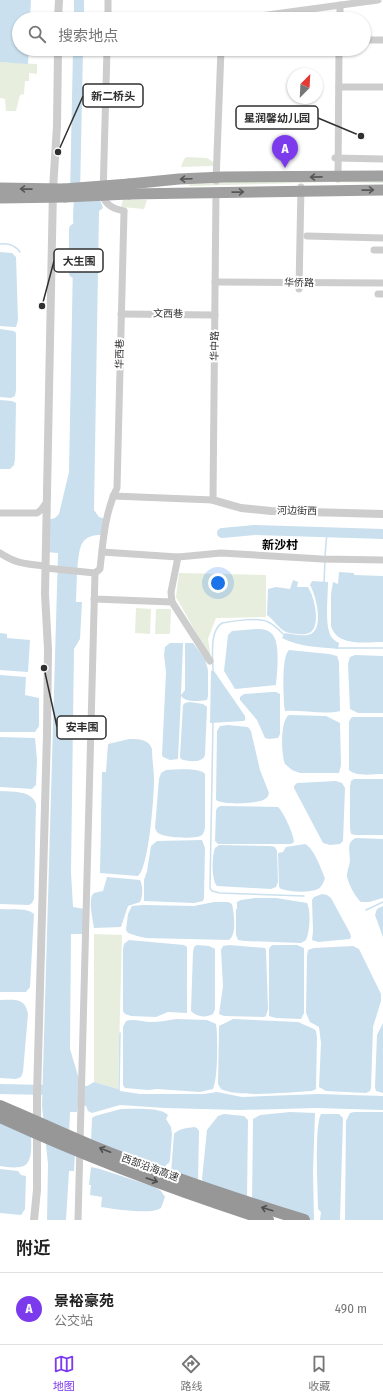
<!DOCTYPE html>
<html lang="zh">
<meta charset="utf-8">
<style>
:root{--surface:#fff;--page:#f6f6f6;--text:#222;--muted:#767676;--line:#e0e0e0;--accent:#7c3aed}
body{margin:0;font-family:"Fira Sans Condensed","Noto Sans SC",sans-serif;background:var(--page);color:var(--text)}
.compass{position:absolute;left:287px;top:68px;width:36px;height:36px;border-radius:50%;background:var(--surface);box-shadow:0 1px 3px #0004;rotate:24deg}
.you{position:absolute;left:218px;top:583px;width:14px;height:14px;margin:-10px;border:3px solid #fff;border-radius:50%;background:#1a73e8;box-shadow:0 0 0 6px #1a73e833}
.badge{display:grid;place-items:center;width:26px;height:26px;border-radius:50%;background:var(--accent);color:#fff;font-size:13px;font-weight:700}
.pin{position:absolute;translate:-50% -33px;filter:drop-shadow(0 1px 2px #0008)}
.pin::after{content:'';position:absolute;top:21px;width:14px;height:12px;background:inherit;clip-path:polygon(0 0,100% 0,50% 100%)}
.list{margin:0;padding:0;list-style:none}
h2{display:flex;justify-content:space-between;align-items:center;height:52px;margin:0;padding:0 16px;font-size:17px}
h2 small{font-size:13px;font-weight:400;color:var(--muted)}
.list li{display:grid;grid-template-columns:26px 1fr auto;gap:12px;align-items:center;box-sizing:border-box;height:72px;padding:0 16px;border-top:1px solid var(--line)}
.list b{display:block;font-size:15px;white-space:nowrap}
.list p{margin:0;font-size:13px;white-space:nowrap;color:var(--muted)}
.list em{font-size:13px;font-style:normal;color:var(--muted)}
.icon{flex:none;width:22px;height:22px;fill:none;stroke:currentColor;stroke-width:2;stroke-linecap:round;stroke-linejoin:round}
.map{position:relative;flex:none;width:383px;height:1220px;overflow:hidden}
.search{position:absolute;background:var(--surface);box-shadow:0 1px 3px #0004;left:12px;right:12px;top:12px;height:44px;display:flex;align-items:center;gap:10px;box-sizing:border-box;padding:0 14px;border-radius:22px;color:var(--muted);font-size:15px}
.sheet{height:124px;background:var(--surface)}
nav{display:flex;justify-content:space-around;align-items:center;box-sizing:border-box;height:56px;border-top:1px solid var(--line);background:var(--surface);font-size:11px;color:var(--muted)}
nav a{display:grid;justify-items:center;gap:2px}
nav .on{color:var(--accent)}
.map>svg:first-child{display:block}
</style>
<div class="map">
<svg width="383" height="1220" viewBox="0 0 383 1220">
<rect width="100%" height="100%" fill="#fff"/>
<g fill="#e7eede">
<polygon points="0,62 37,64 37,74 29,73 29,81 25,81 24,94 20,95 16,111 6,111 5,99 0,98"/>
<polygon points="187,157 207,158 216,164 212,166 181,167 184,159"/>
<polygon points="383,179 383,183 333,182 190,186 188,184 189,183"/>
<polygon points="123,199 147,200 144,209 121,207"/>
<polygon points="179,573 266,575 266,617 216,618 208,639 211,659 176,597"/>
<polygon points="136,608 151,609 150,634 135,633"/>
<polygon points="156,609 171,609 170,634 155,634"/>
<polygon points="94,934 122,935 118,1089 94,1082"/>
</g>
<g fill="#cae0ee">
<polygon points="0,0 31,0 30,19 19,19 19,49 29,49 28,64 0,62"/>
<path d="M98,194L103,208L99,211L94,510L99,517L106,519L104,535C96,535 88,535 83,542C76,551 77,589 76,602H82L80,639L74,649L71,872L73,907L85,909L83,934H71L70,1049L79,1079V1085L87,1086L94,1082L118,1089L120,1091L140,1094H204L217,1092L242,1097L318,1094L383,1096V1110L316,1108L240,1110L165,1108L120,1105L92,1113L88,1111L86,1106L78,1105L77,1112H70L69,1134L76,1135L74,1171H69L66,1220H47L48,1164L42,1106L58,553L46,552L47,520L55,518L59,514L69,472L73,261L75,258L73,216L74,196Z"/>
<polygon points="0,252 12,253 16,257 18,320 16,327 14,327 0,326"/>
<polygon points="0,329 14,331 16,333 16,390 15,396 11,398 0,397"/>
<polygon points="0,400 12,401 16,403 15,459 14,465 10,469 0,469"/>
<path d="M339,572L354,573V575L383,576V642C366,642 337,647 331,626V594L333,582L338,584Z"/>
<path d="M293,580L298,582L297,587H308C314,596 321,624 311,632C306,636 292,634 286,632C279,629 274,620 267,615L268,589L276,587L290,589Z"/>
<path d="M312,581L328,582C328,596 325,622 330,634C331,638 335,641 339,643L338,649C320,647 299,647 282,638L285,633C292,634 301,636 307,635C326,633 316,595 310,585Z"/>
<path d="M256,629C261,629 267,629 271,633C281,640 277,673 276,685L235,689L224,671L228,635L232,631Z"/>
<polygon points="0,633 7,634 7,638 30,640 28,672 0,670"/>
<path d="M170,643H183L181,695L185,690V643H193L205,659L208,670V696L207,700C199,701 186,703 181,696L178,759L170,760L163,757L162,755L166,672L164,655L165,647Z"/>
<path d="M289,650L329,654L337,656L339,662L340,711C325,715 302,710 285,711L284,705C284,694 281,657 289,650Z"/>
<polygon points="355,655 383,656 383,713 358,713 350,709 348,664 350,657"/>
<polygon points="211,671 214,671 245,716 245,720 244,721 210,723"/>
<polygon points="0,675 26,677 25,695 39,698 39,726 35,732 0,732"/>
<polygon points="272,692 276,692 280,694 280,734 278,738 269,739 265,738 257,720 240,700 240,697 244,694"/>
<path d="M190,702L203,704L207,707L205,755C203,763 188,762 181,759L180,757L183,705L185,703Z"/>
<path d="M289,715L326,716L340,723L341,765L339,773H300L292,770L285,764C281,755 280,720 289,715Z"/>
<path d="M353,717H383V774C373,774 356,777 349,770V722L351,718Z"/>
<path d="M228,725L248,727L251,731L260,770L269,793C268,797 266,799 263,800C255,804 222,805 216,800L217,731L220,726Z"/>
<polygon points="0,737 35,738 37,760 36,785 32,789 0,787"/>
<path d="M129,739C138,739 149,739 152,749C152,760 154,770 154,780C154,796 149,868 138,876L100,873L102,772H106L108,744Z"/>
<path d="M166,770C176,770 198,767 205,774V828C204,831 204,835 200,836C194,839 164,838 158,833C156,831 156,830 155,828L159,779L161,773Z"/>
<polygon points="354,779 383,779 383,835 355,835 351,834 350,828 350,787 351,781"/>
<polygon points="336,781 342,783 345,788 343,841 340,844 330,845 323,843 294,788 294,786 297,783"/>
<path d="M0,791C12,792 32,790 36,804L34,899L32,903L29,905L0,904Z"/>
<path d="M220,806L278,807C284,813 293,833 294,842L291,844H218L215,841L216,811L217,808Z"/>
<path d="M356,838L383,839V898L369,902H361C356,898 347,882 347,875C347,870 350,865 350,860C350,851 346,842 356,838Z"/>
<polygon points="202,840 205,848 204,898 203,901 194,903 144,901 144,880 147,871 151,846 157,841"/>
<path d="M305,844C314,848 321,869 325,878C324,881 322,887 318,889C309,893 291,892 281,889L279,887L278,853L283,852L286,847Z"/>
<path d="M219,845L270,846L275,847L277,851L278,882L276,887L271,889L217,886C211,880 212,855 215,848Z"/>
<path d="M107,877L140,880C143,886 143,896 140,902L128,906L121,927L94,928C93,920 88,900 93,894C95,892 100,892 103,891Z"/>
<polygon points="322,894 327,895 331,898 350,933 351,937 350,939 318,942 312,940 313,931 312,900 314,897"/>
<path d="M255,898H276L307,903C311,911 310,931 306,940L301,943L245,941L238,940L236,935V909H237V902L241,900Z"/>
<path d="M214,902H228L232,904C234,913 237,935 229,940L146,938L137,936L128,933L126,930L128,914L132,906L143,905L194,906Z"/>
<polygon points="383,906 383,937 375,915 377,909"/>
<path d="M0,909C10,910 27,907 34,914L30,987L26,992H0Z"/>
<polygon points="129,940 184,945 187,947 187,1013 168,1012 156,1017 131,1016 125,1014 123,1011 123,949 124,944"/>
<path d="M197,945L209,946L215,949V1009L213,1014C206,1018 196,1017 191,1011L193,952L194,947Z"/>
<polygon points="229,945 265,948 266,950 268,1009 266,1016 264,1017 224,1016 219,1014 223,986 221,950 223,946"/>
<polygon points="273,945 297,945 304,948 304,1013 301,1019 276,1018 269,1016 269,949 271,946"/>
<polygon points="353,946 359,949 361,953 381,994 381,1001 373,1027 371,1088 370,1091 366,1093 326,1091 319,1087 321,1043 319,1027 310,1022 306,1013 307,956 308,950 314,948"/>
<path d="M0,1000C14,1000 25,997 28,1014L23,1072L21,1077L16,1079L0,1078Z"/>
<path d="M176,1019L207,1020L216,1024C218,1036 218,1079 213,1089L200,1092L157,1089L148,1090L125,1088L123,1085V1027L126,1021C134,1018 143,1022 151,1022C160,1022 168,1020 176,1019Z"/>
<path d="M233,1019L298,1022L314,1029L316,1031L317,1037L316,1089L312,1091C290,1092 239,1098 221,1089L218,1084L219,1026Z"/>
<polygon points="383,1023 383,1093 376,1091 375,1087 377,1035"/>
<path d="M121,1109C132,1109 161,1107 168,1115L166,1119L171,1127L172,1134L170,1160L169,1163L166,1165L165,1171L91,1142L92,1118L95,1116Z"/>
<polygon points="290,1112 315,1113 313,1172 314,1220 309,1220 252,1203 253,1119 260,1115"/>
<polygon points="354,1112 383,1112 383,1220 345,1220 346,1121 350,1113"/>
<polygon points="224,1114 244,1116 248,1120 247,1199 204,1183 202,1179 207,1130 218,1116"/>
<path d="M321,1114H339L343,1118L340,1220H320L321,1212L318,1209C318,1192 314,1126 321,1114Z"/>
<path d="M0,1121L31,1133C31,1143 34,1166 20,1167C13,1168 6,1167 0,1166Z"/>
<path d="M194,1127L197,1128L199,1131L198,1183L171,1173L174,1134C178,1129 187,1128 194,1127Z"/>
<path d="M91,1167L100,1169L155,1187L161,1191L165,1197L161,1208C152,1215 114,1209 101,1207L102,1197L90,1195L91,1185H89Z"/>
<polygon points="0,1169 18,1171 21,1175 26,1176 25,1209 21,1215 0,1213"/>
</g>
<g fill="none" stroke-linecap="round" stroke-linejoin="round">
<g stroke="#cae0ee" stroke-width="1.5">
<path d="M0,244C8,243 15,245 20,252"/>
<polyline points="325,556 327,532"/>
<polyline points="324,582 325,562"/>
<polyline points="337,648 383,648"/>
<path d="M213,671C213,657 209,631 222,623C232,621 258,617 268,622C275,625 280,631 285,636"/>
<polyline points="213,722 210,888 212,891 220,893 304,896"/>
<polyline points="366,910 383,902"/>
<polyline points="119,1091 120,1033"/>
</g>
<g stroke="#cae0ee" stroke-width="10">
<polyline points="79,19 79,0"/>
<polyline points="75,195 78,49"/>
<polyline points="74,273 74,229"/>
<polyline points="222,533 255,530 383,534"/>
<polyline points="0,1089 47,1090"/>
</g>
<g stroke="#cdcdcd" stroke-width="7">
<polyline points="108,19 108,0"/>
<polyline points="237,19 378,0"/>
<polyline points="340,19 340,5"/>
<polyline points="364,40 383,40"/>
<path d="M107,49L103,196C106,206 115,209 124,211"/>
<polyline points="339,87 383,87"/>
<polyline points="335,158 383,159"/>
<polyline points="338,179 339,49"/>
<polyline points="216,181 221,49"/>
<polyline points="307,236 383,238"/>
<polyline points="374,250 383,250"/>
<polyline points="215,282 383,283"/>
<polyline points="299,289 301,187"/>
<polyline points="378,294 383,294"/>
<polyline points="121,314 215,315"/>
<polyline points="113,496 213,500 216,192"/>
<polyline points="0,513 37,513 41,510 46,503"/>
<polyline points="102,552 178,557 221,553 322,559 383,560"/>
<path d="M0,553C17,564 25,564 45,566"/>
<path d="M45,568L95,573L100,569C103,541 105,512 117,488L124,212"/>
<polyline points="94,599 172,602 210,661"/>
<polyline points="172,602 171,592 178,557"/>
<polyline points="78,1220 95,573"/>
</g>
<g stroke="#cdcdcd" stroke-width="8">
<polyline points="58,19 59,0"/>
<polyline points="213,500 241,508 271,511 383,514"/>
<polyline points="34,1220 37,1190 37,1095 47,734 48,649 45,594 53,189 57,126 58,49"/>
</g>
<g stroke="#a0a0a0" stroke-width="11">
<polyline points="129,184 179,179 223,177 383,176"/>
<polyline points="0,188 64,189"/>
<polyline points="129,194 383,190"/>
<polyline points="0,198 65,197"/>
</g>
<g stroke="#a0a0a0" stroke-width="11">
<polyline points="64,189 129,184"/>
<polyline points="65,197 129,194"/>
</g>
<g stroke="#979797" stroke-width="12">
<path d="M0,1106C31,1119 61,1133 92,1146C161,1174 232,1198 304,1220"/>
<path d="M0,1117C87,1157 177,1191 268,1220"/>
</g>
</g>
<defs><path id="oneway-shaft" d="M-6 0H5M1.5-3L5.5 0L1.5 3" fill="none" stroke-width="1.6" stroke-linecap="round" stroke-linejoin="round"/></defs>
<g stroke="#575757">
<use href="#oneway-shaft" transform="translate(316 177) rotate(179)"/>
<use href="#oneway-shaft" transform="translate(186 179) rotate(178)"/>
<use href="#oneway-shaft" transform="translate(26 189) rotate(-179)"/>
<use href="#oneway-shaft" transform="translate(368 190) rotate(-1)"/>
<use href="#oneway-shaft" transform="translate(238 192) rotate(-1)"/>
</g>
<g stroke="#4f4f4f">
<use href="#oneway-shaft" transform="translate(105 1150) rotate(-159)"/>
<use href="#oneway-shaft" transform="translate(152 1180) rotate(19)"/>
<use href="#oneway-shaft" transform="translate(267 1209) rotate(-163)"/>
</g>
<g text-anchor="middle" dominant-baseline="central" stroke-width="4" stroke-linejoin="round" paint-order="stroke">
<g font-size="10" fill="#303030" stroke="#fff">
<text transform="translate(299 283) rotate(1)">华侨路</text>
<text transform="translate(168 314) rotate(1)">文西巷</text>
<text transform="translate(215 346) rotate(-89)">华中路</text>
<text transform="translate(120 354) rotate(-89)">华西巷</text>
<text transform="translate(297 511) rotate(1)">河边街西</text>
<text transform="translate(150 1168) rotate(20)">西部沿海高速</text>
</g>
<g font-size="12" font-weight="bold" fill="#000" stroke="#fff">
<text x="280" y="545">新沙村</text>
</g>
</g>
<path fill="none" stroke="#303030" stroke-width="1.5" d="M58 152L83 96M361 136L318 118M42 306L54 261M44 668L57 727"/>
<g fill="#303030" stroke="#fff" stroke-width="1.5">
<circle cx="58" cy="152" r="4"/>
<circle cx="361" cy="136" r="4"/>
<circle cx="42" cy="306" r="4"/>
<circle cx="44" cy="668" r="4"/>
</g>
<g fill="#fff" stroke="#303030" stroke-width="1.5">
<rect x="83" y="84" width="60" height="23" rx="4"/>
<rect x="236" y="106" width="82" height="23" rx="4"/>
<rect x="54" y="249" width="49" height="23" rx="4"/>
<rect x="57" y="716" width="49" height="23" rx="4"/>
</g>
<g font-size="11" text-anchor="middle" font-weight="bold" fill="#303030">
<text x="113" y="100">新二桥头</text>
<text x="277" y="122">星润馨幼儿园</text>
<text x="79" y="265">大生围</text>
<text x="82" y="731">安丰围</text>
</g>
</svg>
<svg class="compass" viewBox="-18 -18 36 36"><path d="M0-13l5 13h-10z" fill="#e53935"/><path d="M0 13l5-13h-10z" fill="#767676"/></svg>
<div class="you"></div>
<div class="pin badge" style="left:285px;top:168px">A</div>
<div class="search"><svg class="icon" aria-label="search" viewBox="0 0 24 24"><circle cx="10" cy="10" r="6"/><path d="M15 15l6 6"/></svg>搜索地点</div>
</div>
<section class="sheet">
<h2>附近<small></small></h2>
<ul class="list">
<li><span class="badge">A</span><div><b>景裕豪苑</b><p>公交站</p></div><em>490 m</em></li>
</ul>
</section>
<nav>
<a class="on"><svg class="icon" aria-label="map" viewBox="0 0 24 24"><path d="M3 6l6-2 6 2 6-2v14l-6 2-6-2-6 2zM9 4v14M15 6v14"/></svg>地图</a>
<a><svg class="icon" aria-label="directions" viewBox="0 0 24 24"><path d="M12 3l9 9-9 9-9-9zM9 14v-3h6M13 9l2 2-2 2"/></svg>路线</a>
<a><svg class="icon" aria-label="saved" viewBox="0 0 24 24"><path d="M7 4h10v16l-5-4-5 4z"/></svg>收藏</a>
</nav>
